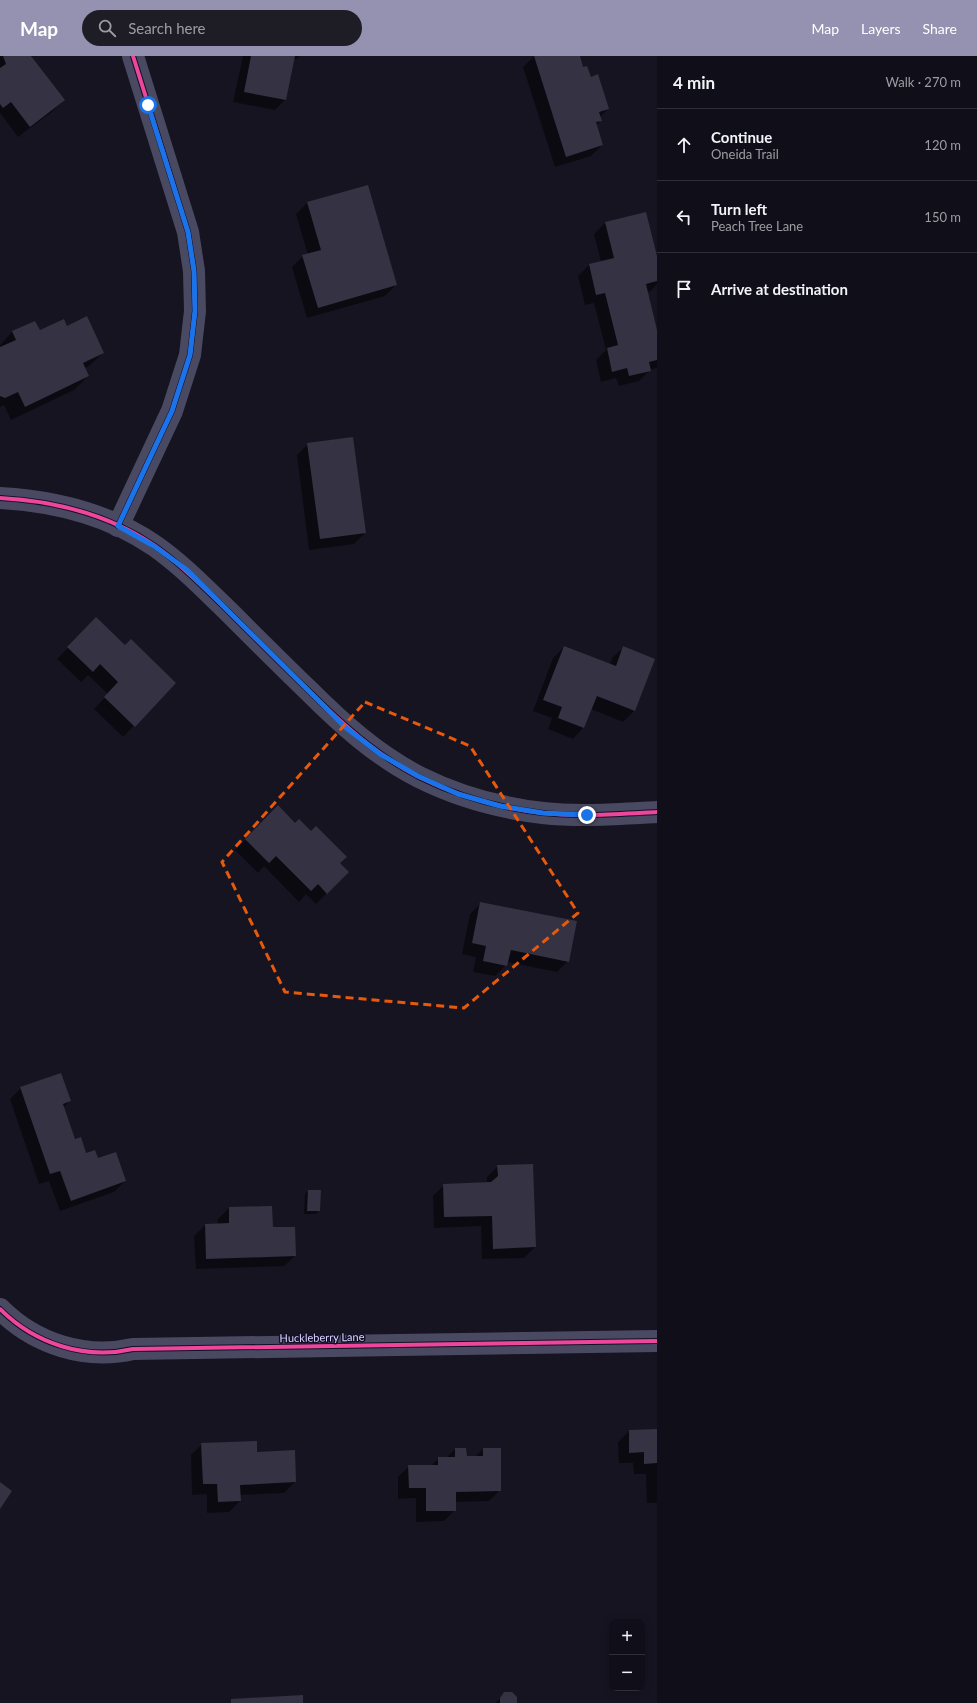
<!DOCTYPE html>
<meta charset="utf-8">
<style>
:root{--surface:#100f19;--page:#1e1d26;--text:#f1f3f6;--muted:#9c9ca2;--line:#302f38;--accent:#9591b1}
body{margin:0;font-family:Lato,sans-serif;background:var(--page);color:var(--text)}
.controls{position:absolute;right:12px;bottom:12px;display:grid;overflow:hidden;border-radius:8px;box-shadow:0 2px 10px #0003}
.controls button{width:36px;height:36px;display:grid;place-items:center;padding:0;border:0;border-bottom:1px solid var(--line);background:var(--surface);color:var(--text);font:20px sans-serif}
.stop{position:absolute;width:12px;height:12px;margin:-9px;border:3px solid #1a73e8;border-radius:50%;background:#fff}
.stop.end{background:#1a73e8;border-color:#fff;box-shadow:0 1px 4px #0008}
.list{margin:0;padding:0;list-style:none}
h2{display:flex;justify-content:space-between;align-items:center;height:52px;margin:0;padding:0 16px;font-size:17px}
h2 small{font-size:13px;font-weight:400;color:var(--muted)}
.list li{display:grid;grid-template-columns:26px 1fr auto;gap:12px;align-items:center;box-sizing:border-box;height:72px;padding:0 16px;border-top:1px solid var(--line)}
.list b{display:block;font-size:15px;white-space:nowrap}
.list p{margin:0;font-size:13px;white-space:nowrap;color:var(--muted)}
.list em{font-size:13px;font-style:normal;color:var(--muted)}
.icon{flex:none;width:22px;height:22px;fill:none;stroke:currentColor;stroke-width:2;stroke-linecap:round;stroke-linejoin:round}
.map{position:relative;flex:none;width:657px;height:1647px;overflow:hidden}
header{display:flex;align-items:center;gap:24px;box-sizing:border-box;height:56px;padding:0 20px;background:var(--accent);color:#fff}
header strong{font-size:19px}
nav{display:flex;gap:22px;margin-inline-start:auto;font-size:14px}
.search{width:280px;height:36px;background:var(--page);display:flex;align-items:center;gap:10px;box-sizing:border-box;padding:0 14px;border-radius:22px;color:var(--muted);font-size:15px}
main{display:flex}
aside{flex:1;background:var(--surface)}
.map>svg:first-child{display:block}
</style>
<header>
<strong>Map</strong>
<div class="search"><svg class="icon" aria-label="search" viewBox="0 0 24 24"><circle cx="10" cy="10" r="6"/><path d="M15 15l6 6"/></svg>Search here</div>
<nav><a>Map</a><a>Layers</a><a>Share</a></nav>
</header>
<main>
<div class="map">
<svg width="657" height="1647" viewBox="0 0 657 1647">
<rect width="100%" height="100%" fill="#161421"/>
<g fill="#0007">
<polygon points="0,0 32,0 31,1 64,44 53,55 18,81 0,57"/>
<polygon points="243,0 300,0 297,3 293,3 286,43 275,54 233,46"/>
<polygon points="534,0 579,0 582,13 590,22 608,53 600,61 601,64 596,70 602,89 591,100 555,111 523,11"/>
<polygon points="367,130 396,229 385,240 307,262 292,211 303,200 308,199 296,158 307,147"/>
<polygon points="605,167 657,204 657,228 651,235 647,236 657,277 657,312 650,314 639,325 619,330 616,322 601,326 596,304 606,294 594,247 585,249 578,220 589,209 601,206 594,178"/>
<polygon points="34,266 39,276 66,271 103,297 89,310 84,312 88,320 74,334 11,364 4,349 0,351 0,289 12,276"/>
<polygon points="308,388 365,477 354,488 309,494 297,399"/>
<polygon points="96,563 125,590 175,627 123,681 94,653 108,638 88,619 81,626 57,603"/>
<polygon points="564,591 610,609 612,602 623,592 654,603 634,655 623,666 591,653 583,672 573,683 548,673 552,662 533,655 553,602"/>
<polygon points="278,751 295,768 311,777 348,816 316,848 306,838 299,846 264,810 258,817 235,794"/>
<polygon points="481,847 568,905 557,916 507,906 506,909 495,920 473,916 476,901 462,898 470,858"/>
<polygon points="21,1032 70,1045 63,1052 74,1085 86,1098 98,1103 125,1125 114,1136 60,1155 49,1125 39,1128 10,1043"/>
<polygon points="498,1110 535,1191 524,1202 482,1203 481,1170 434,1172 433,1140 444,1129 487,1127 487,1121"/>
<polygon points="308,1135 319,1154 316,1158 304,1158 305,1138"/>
<polygon points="271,1151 272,1172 295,1200 284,1210 196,1213 194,1180 205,1169 218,1169 218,1163 229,1152"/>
<polygon points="657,1374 657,1447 647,1447 646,1418 634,1418 633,1407 619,1407 618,1386 629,1375"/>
<polygon points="202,1388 256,1397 295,1426 284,1437 239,1439 240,1445 229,1456 207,1457 207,1438 192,1439 191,1399"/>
<polygon points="455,1393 466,1401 475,1401 483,1393 500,1434 489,1445 455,1446 455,1454 444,1465 416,1466 416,1442 398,1443 398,1421 409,1410 431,1410 439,1402 446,1402"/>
<polygon points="505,1637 516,1647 495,1647"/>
</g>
<g fill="#343243">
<polygon points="3,0 31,0 65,44 30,71 11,46 3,52 0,48 0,12 6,8"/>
<polygon points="251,0 295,0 286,44 244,36"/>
<polygon points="534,0 580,0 583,11 587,10 591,21 598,18 609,53 599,56 602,65 596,66 603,89 566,101"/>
<polygon points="368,129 397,229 318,252 302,199 321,194 307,146"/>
<polygon points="646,156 657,200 657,225 646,228 657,274 657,304 649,306 651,315 629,320 627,312 612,316 607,292 618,289 605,237 596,239 589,208 614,202 605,166"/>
<polygon points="87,260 104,297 83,307 89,320 25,351 18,336 5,342 0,340 0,291 16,284 12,275 35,265 40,274 64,263 67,270"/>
<polygon points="353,381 366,477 320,483 307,387"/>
<polygon points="96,561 125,589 131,583 176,627 135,671 104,641 118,626 100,608 93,616 67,591"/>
<polygon points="564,590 616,610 623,590 655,603 635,655 597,640 584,672 558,662 562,651 543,644"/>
<polygon points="278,749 295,767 299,763 311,775 316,770 347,801 340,807 349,816 327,838 318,828 311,835 276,800 269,807 245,783"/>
<polygon points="480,846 577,865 569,906 511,894 507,910 483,905 486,890 472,887"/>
<polygon points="61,1017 71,1045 63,1048 75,1083 81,1081 86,1097 95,1094 98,1102 116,1096 126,1125 71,1145 60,1115 50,1118 20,1031"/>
<polygon points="533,1108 536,1191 493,1193 492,1160 444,1161 443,1128 491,1126 498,1120 497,1109"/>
<polygon points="308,1134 321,1134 320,1155 307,1155"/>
<polygon points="272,1150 273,1171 295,1171 296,1200 206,1203 205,1168 229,1167 229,1151"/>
<polygon points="657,1373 657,1407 644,1408 644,1396 629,1397 629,1374"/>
<polygon points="257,1385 257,1396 295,1394 296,1426 240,1429 241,1445 218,1446 217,1428 203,1428 201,1387"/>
<polygon points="455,1392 466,1392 467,1400 483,1400 483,1392 501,1392 501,1435 456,1436 456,1455 426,1455 426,1432 409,1432 408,1409 438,1409 438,1401 455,1401"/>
<polygon points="0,1426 12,1435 0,1453"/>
<polygon points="504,1636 512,1636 517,1641 517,1647 500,1647 500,1642"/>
<polygon points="303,1639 303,1647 231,1647 231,1643"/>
</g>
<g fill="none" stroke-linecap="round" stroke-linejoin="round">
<g stroke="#4a4962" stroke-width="22">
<path d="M0,442C54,445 110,459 155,490C182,509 205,533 229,556C255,582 281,608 308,634C341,667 376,699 419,721C457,740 500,752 543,757C580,761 619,758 657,756"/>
<polyline points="118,470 172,355 190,299 195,255 194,215 188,176 133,0"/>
<path d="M0,1253C35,1288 85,1304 133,1293L657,1285"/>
</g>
<g stroke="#130f26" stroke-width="6">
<g id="cycleway">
<path d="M0,442C54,445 110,459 155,490C182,509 205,533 229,556C255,582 281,608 308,634C341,667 376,699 419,721C457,740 500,752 543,757C580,761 619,758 657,756"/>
<polyline points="118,470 172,355 190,299 195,255 194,215 188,176 133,0"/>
<path d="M0,1253C35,1288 85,1304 133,1293L657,1285"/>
</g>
</g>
<use href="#cycleway" stroke="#ed469a" stroke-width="4"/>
</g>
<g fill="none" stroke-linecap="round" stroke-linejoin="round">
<polyline stroke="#1a73e8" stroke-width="5" points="148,49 188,176 194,215 195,255 190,299 172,355 118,470 154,490 187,514 345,671 380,698 418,720 458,738 500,750 543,757 587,759"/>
</g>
<path fill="none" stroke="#e8590c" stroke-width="3" stroke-dasharray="8 5" stroke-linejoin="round" d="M365,646L470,690L578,857L464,952L285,936L222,806Z"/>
<g text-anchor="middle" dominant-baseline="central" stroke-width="3" stroke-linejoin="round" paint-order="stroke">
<g font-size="11" fill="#d9d4ff" stroke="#130f26">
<text transform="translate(322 1281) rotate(-1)">Huckleberry Lane</text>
</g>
</g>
</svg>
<div class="controls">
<button>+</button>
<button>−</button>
</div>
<div class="stop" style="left:148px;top:49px"></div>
<div class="stop end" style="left:587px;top:759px"></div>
</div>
<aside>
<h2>4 min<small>Walk · 270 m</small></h2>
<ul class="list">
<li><svg class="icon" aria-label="ahead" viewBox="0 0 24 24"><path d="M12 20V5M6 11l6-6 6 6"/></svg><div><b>Continue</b><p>Oneida Trail</p></div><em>120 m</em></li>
<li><svg class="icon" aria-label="left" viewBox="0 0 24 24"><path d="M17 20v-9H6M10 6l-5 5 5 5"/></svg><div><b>Turn left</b><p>Peach Tree Lane</p></div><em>150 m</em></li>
<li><svg class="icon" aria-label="arrive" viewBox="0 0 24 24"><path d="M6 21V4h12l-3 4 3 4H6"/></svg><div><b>Arrive at destination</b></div></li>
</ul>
</aside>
</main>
